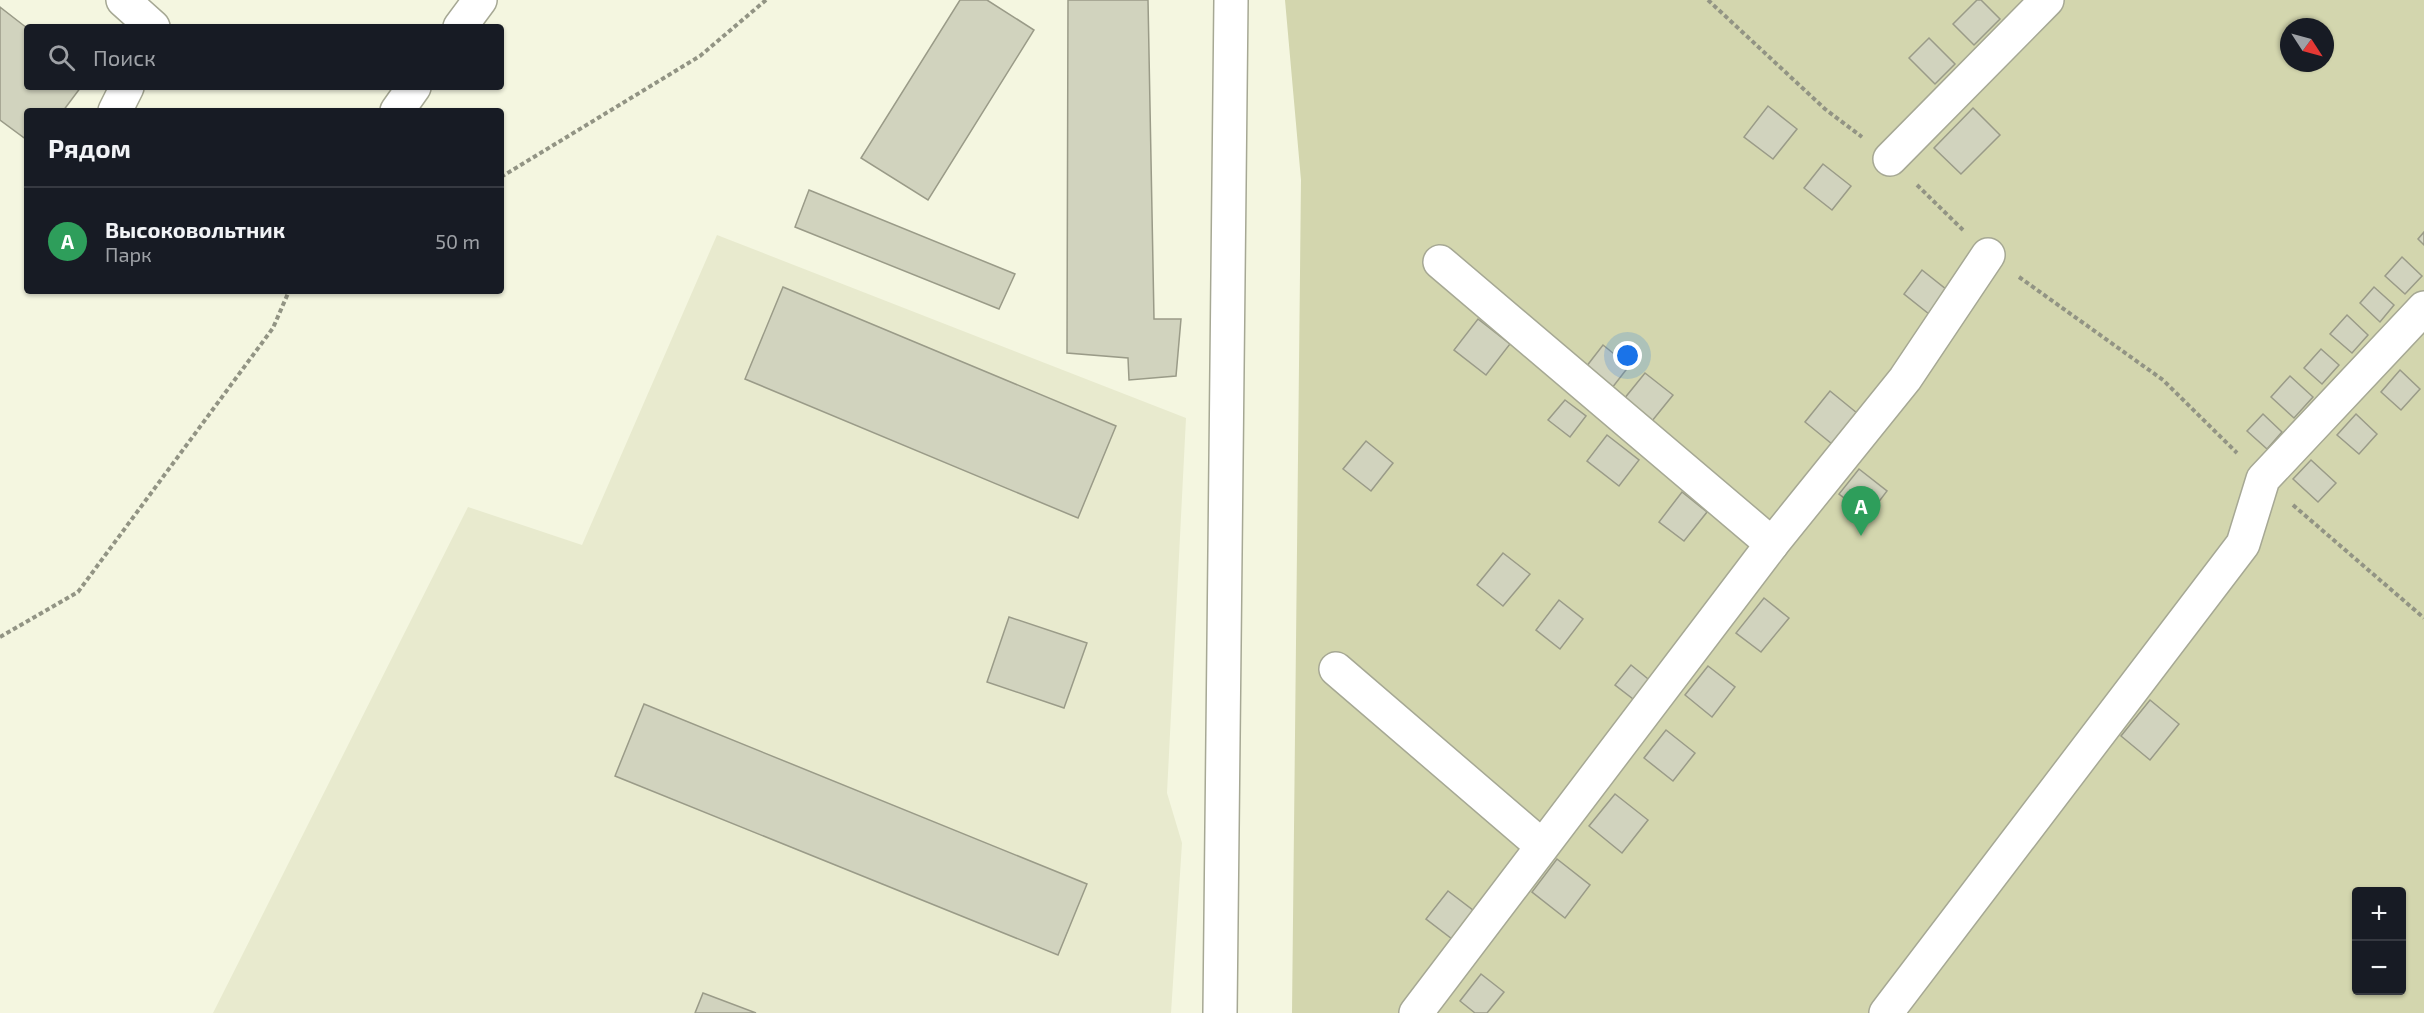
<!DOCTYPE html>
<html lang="ru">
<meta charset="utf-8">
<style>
:root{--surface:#171b24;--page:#20242c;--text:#f1f3f6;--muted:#9ea1a6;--line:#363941;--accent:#d93025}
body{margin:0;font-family:"Exo 2",sans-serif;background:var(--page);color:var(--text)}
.controls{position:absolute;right:18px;bottom:18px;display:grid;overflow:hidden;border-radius:6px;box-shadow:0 2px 4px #0004}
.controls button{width:54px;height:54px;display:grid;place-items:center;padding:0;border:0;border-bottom:2px solid var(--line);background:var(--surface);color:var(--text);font:30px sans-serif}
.compass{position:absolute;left:2280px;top:18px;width:54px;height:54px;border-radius:50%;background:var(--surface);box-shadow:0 2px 4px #0004;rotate:126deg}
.you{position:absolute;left:1628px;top:356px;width:21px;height:21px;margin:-15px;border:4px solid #fff;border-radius:50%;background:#1a73e8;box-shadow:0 0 0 9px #1a73e833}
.badge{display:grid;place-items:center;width:39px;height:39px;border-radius:50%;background:var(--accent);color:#fff;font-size:20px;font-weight:700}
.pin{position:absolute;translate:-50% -50px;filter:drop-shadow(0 2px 3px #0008)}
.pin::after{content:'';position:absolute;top:32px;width:21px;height:18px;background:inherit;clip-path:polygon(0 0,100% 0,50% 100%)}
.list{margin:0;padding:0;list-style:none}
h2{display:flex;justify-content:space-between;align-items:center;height:78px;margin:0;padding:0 24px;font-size:26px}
h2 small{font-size:20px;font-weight:400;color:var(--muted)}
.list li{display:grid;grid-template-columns:39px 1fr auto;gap:18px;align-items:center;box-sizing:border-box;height:108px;padding:0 24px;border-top:2px solid var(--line)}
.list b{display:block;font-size:22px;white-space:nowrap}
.list p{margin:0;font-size:20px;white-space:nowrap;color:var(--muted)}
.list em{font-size:20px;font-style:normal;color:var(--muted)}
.icon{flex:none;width:33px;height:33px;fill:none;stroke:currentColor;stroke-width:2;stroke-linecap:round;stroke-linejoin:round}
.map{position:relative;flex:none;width:2424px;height:1013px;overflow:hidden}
.search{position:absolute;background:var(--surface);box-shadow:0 2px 4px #0004;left:24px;top:24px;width:480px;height:66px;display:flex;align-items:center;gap:15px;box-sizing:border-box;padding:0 21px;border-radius:6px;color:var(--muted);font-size:22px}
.panel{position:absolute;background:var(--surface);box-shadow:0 2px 4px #0004;left:24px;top:108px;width:480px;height:186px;border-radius:6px}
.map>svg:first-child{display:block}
</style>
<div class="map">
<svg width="2424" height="1013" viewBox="0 0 2424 1013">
<rect width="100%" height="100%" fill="#f4f6e0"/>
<polygon fill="#e8eace" points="717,235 1186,418 1167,793 1182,843 1171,1013 213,1013 468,507 582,545"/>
<path fill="#d3d6ae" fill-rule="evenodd" d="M1285,0H2424V1013H1292L1301,180ZM2289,27H2325V63H2289ZM2356,892H2402V990H2356Z"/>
<g fill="#d1d3be" stroke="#9a9b88" stroke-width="1.5">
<polygon points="960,0 987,0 1034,30 928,200 861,158"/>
<polygon points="1068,0 1148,0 1154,319 1181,319 1176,376 1129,380 1128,358 1067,353"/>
<polygon points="1977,0 1981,0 2000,19 1974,45 1953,24"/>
<polygon points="0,7 27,28 27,87 81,87 63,111 27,111 27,140 0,120"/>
<polygon points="1929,38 1955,64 1935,84 1909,58"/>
<polygon points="1768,106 1797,129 1773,159 1744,137"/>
<polygon points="1973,108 2000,135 1961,174 1934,148"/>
<polygon points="1823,164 1851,186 1832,210 1804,188"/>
<polygon points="809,190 1015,274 999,309 795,227"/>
<polygon points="2424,232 2424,245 2418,239"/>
<polygon points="2402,257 2422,276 2405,294 2385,276"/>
<polygon points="1922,270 1947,290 1929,314 1904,294"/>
<polygon points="783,287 1116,426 1078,518 745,379"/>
<polygon points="2374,287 2394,305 2380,322 2360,303"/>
<polygon points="2347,315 2368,335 2352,353 2330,334"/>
<polygon points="1478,319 1510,344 1486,375 1454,350"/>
<polygon points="1603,345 1629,366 1612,388 1586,367"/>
<polygon points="2321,349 2339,365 2322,384 2304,368"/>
<polygon points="2400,370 2420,389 2401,410 2381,392"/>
<polygon points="1645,373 1673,395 1652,421 1624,399"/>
<polygon points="2290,376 2313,397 2294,418 2271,397"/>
<polygon points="1830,391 1857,413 1832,444 1805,422"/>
<polygon points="1565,400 1586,416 1570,437 1548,420"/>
<polygon points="2263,414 2282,432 2267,449 2247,431"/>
<polygon points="2356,414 2377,434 2359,454 2337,435"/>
<polygon points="1607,435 1639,460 1619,486 1587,461"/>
<polygon points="1366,441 1393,463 1371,491 1343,469"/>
<polygon points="2311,460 2336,483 2318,502 2293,479"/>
<polygon points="1859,469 1887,491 1868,516 1839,494"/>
<polygon points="1682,492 1707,512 1684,541 1659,522"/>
<polygon points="1503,553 1530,574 1503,606 1477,585"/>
<polygon points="1764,598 1789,618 1761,652 1736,633"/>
<polygon points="1559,600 1583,619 1560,649 1536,630"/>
<polygon points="1009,617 1087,643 1064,708 987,682"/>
<polygon points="1631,665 1653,683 1637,702 1615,685"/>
<polygon points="1708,666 1735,687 1712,717 1685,695"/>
<polygon points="2150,700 2179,724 2150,760 2121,736"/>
<polygon points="644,704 1087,884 1058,955 615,776"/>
<polygon points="1666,730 1695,753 1673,781 1644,758"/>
<polygon points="1615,794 1648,820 1622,853 1589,826"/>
<polygon points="1557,859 1590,885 1565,918 1532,892"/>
<polygon points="1448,891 1478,914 1456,942 1426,919"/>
<polygon points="1481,974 1504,992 1487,1013 1475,1013 1460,1001"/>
<polygon points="703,993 756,1013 695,1013"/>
</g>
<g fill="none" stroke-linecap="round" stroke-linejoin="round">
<g stroke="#a6a894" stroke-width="36">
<g id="minor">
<polyline points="123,0 153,27"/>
<polyline points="460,27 480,0"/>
<polyline points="115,111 127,87"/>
<polyline points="397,111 414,87"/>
<polyline points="1890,159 2047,0"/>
<polyline points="1440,262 1772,544"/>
<polyline points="1336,669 1542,846"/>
<polyline points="1220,1013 1231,0"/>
<polyline points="1416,1013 1772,544 1905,379 1988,255"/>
<polyline points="1886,1013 2243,544 2263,479 2424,308"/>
</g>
</g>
<g stroke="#929484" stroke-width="4" stroke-dasharray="4.5 3" stroke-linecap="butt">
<polyline points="1708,0 1825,109 1862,137"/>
<polyline points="501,177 700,56 766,0"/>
<polyline points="1917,185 1963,230"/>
<polyline points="2019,277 2163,380 2237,453"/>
<polyline points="2293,505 2424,618"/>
<polyline points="0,637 78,592 273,328 289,291"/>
</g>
<use href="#minor" stroke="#fff" stroke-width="33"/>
</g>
</svg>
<div class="controls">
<button>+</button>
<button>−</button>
</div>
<svg class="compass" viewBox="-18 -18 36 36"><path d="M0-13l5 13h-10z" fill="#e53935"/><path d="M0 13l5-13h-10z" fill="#9ea1a6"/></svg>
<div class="you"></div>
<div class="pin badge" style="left:1861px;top:536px;background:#2e9e5b">A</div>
<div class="search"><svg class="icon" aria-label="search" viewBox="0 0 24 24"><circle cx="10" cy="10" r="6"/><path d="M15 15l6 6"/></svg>Поиск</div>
<section class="panel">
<h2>Рядом<small></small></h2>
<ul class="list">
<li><span class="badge" style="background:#2e9e5b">A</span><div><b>Высоковольтник</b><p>Парк</p></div><em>50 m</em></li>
</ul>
</section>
</div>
